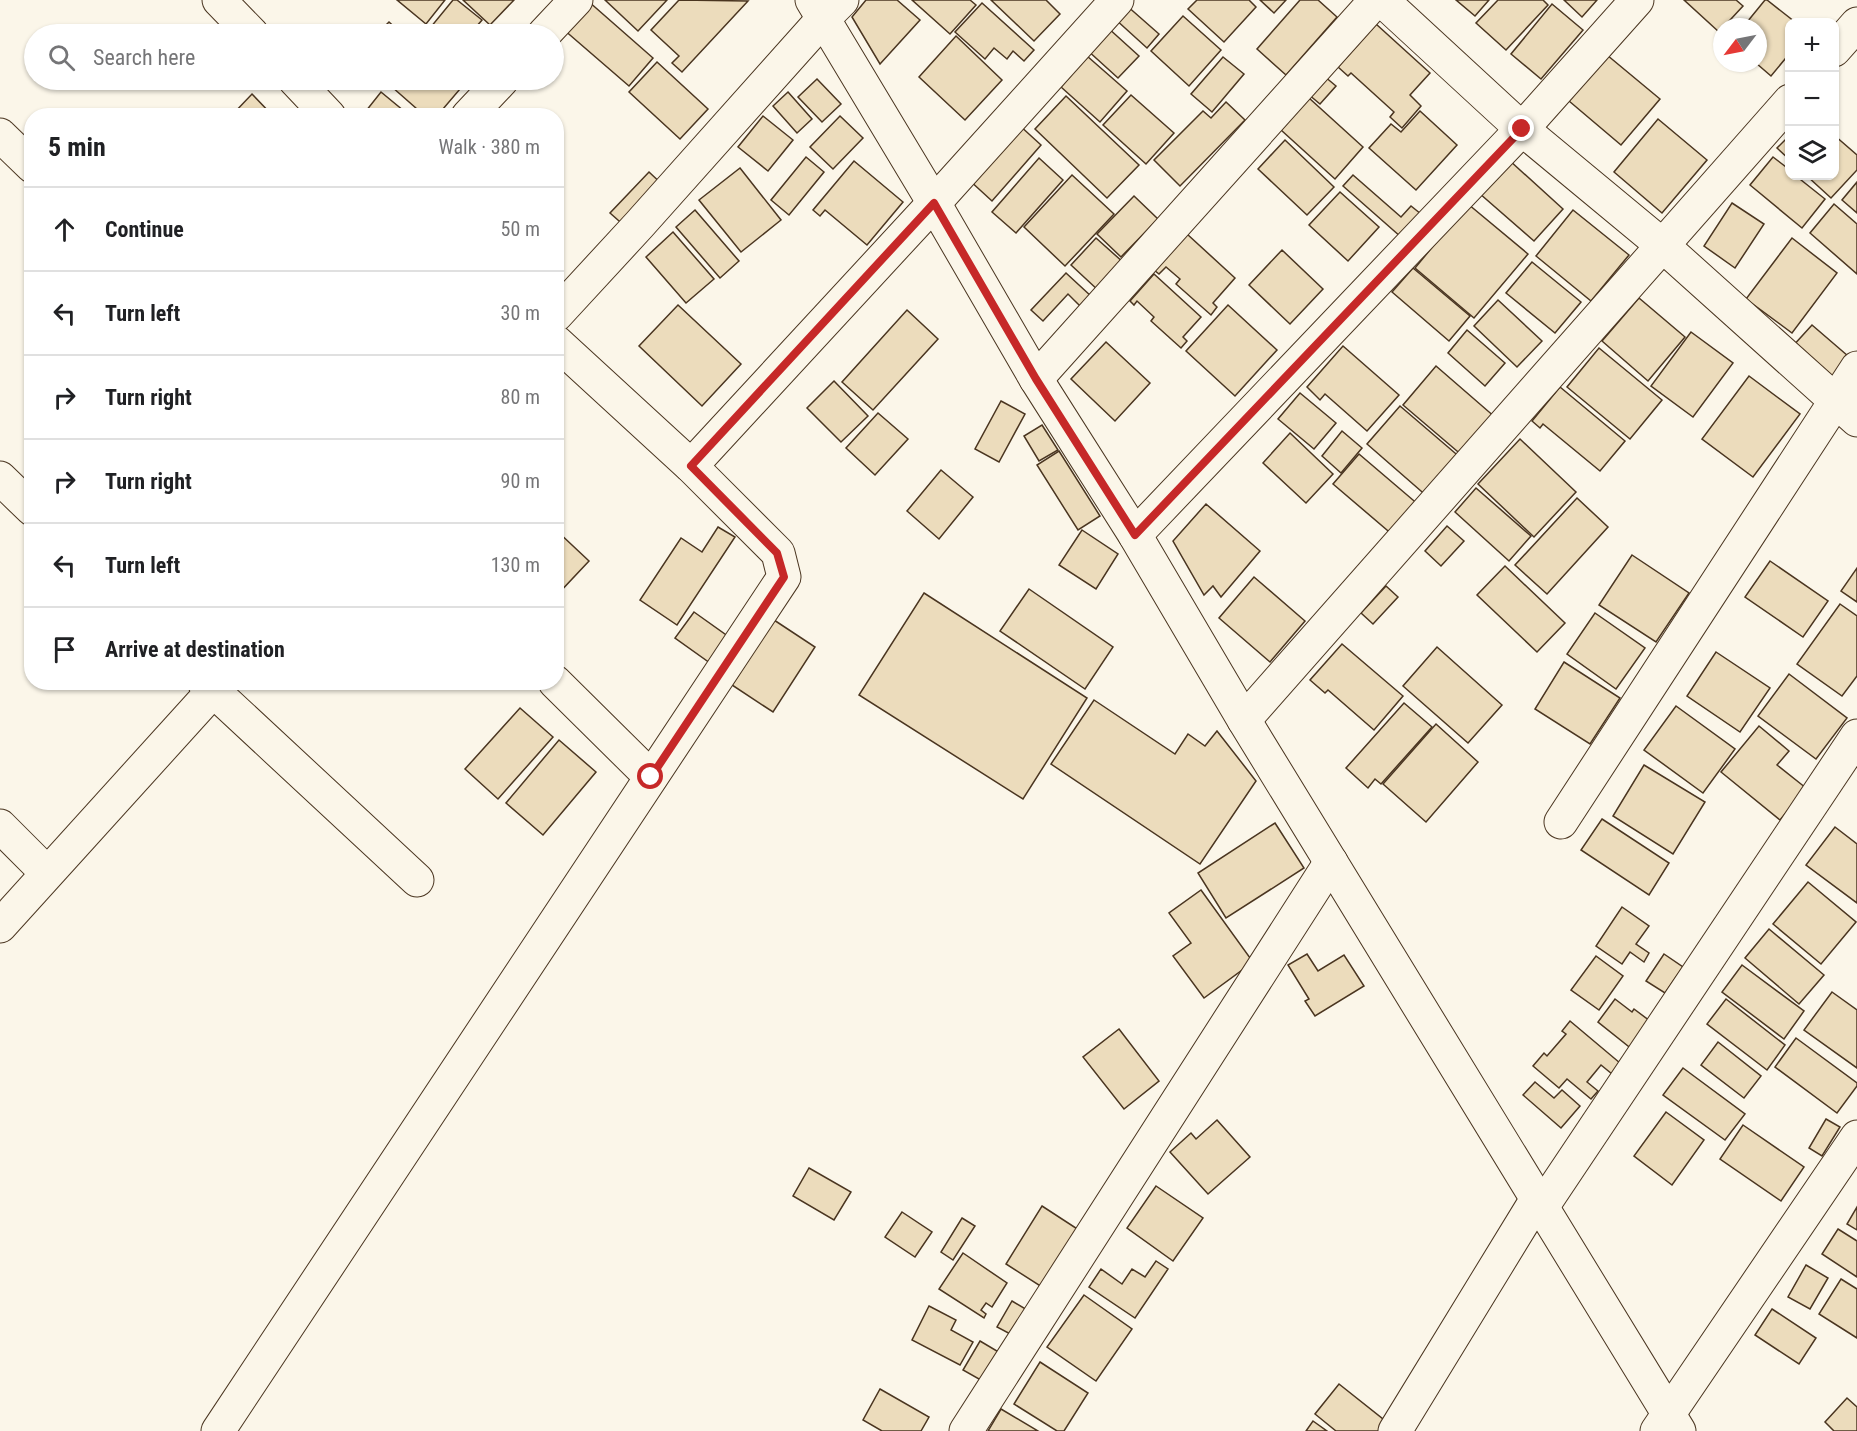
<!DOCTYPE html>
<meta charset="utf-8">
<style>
:root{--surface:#fff;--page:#f2f2f2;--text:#202124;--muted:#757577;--line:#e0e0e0}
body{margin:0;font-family:"Roboto Condensed",sans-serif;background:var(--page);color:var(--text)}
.controls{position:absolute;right:18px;top:18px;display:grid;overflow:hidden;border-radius:12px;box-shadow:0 2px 4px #0004}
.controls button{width:54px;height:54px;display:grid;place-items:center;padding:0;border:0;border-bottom:2px solid var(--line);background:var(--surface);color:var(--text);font:30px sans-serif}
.compass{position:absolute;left:1713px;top:18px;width:54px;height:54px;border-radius:50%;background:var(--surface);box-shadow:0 2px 4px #0004;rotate:238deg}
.stop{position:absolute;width:18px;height:18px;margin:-14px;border:4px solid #c62828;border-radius:50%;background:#fff}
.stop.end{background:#c62828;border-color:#fff;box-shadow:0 2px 6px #0008}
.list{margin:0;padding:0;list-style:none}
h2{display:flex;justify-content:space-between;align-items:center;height:78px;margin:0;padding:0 24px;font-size:26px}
h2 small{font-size:20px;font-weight:400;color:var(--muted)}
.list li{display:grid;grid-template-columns:39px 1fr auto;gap:18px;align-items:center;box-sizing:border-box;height:84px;padding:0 24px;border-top:2px solid var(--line)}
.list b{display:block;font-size:22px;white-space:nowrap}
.list em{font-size:20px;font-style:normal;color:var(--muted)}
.icon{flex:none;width:33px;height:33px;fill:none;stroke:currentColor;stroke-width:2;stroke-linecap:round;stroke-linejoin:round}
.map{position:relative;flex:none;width:1857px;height:1431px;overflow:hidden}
.search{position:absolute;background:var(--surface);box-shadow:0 2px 4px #0004;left:24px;top:24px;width:540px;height:66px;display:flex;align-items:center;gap:15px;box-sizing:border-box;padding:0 21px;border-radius:33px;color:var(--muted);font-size:22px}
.panel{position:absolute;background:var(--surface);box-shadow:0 2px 4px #0004;left:24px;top:108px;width:540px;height:582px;border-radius:24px}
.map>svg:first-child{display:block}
</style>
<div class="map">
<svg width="1857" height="1431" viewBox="0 0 1857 1431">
<rect width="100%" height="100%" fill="#fbf6e9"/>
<g fill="#ecdcbc" stroke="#4a3520" stroke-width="1.5">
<polygon points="397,0 445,0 426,24"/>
<polygon points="453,0 457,0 482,20 470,34 438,34 430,28"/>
<polygon points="463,0 514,0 490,25"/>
<polygon points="605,0 667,0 638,31"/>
<polygon points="679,0 748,1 682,72 672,63 679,56 651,30"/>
<polygon points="866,0 897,0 920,20 880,64 852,17"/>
<polygon points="912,0 970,0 976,5 950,34"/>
<polygon points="991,0 1046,0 1060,14 1034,41"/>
<polygon points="1197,0 1249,0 1256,7 1224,42 1188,9"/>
<polygon points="1260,0 1286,0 1274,13"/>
<polygon points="1300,0 1318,0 1337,17 1286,75 1257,49"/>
<polygon points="1456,0 1489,0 1475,16"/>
<polygon points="1498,0 1543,0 1548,5 1506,50 1476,23"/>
<polygon points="1564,0 1597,0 1582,17"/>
<polygon points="1684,0 1736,0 1743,6 1719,32"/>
<polygon points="1765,0 1767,0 1795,22 1790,22 1790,53 1771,76 1756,63 1758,63 1758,27 1743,27"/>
<polygon points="588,1 653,58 629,86 563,29"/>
<polygon points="982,3 1034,50 1024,61 1013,51 1007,59 994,48 985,59 955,32"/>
<polygon points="1552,4 1583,30 1541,79 1511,54"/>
<polygon points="1126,5 1159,34 1147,48 1114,18"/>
<polygon points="1183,16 1221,50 1189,86 1151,51"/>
<polygon points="389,22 402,34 377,34"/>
<polygon points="1376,24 1430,73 1410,95 1421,106 1402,128 1390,117 1394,112 1351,73 1348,76 1338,67"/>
<polygon points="1107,27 1139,56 1118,78 1086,49"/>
<polygon points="956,36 1002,80 965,120 919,77"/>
<polygon points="1607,55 1660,99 1621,145 1569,101"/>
<polygon points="1087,56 1127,91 1100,122 1061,87"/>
<polygon points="1223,57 1244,74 1212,112 1191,94"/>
<polygon points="657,62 708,109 680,139 629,92"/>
<polygon points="1324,76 1336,86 1320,104 1308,94"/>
<polygon points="817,79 841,104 822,122 798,97"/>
<polygon points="371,80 386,80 379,87"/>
<polygon points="398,80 463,80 466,82 437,116 425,116 392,87"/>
<polygon points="381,92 410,116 362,116"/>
<polygon points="788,92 812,119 797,133 773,106"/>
<polygon points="252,94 273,116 235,116 233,114"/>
<polygon points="1131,95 1174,133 1146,164 1103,125"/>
<polygon points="1066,96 1139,165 1107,198 1035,129"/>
<polygon points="1309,98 1363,147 1335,179 1281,130"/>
<polygon points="1226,102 1245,120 1180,186 1154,160 1203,111 1211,118"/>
<polygon points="1420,111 1457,145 1416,190 1369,148 1391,124 1401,132"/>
<polygon points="763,116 793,140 768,171 738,147"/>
<polygon points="840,116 863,138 833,169 810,147"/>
<polygon points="1658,119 1707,160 1662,213 1614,172"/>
<polygon points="1018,124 1041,145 992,201 968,179"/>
<polygon points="1790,135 1790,160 1777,148"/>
<polygon points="1834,135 1857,155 1857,170 1831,198 1807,176 1834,176"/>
<polygon points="1285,140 1334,187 1307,215 1258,169"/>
<polygon points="806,157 824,172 789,215 771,200"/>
<polygon points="1773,157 1790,170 1790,176 1796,176 1825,199 1802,228 1750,185"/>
<polygon points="1039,158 1063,180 1016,233 992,212"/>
<polygon points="1509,160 1563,209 1534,241 1479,193"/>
<polygon points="854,161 903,202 867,245 825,210 820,216 813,210"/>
<polygon points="740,168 781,220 741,252 699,200"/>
<polygon points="649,172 665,187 627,228 610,213"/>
<polygon points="1072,175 1114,214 1065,266 1024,227"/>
<polygon points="1353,175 1401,217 1411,206 1421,214 1401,237 1343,186"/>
<polygon points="1857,182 1857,213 1842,200"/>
<polygon points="1340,192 1379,227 1348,261 1309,225"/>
<polygon points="1134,196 1158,219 1121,257 1097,234"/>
<polygon points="1732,203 1764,224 1735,268 1704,246"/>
<polygon points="1468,204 1528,254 1474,318 1415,268"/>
<polygon points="1834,204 1857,224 1857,274 1810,233"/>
<polygon points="695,210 739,261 720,278 676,227"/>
<polygon points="1573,210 1629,255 1591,301 1536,256"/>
<polygon points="673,232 714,279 686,303 646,257"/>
<polygon points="1187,234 1235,278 1213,303 1217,307 1211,315 1176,284 1180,279 1166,267 1159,274 1154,270"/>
<polygon points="1096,238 1124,263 1099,291 1071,265"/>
<polygon points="1792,238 1837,273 1792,333 1746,299"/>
<polygon points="1282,250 1323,289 1290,324 1249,285"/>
<polygon points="1532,262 1581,302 1555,333 1506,293"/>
<polygon points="1413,268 1470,316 1449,341 1392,292"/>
<polygon points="1066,273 1092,297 1082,308 1068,294 1043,321 1031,310"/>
<polygon points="1154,274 1201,317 1183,337 1187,341 1181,348 1151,321 1154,317 1137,301 1134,305 1130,301"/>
<polygon points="1639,298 1685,337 1648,381 1602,341"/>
<polygon points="1498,300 1542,341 1517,367 1474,326"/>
<polygon points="678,305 741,364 702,406 639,346"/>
<polygon points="1228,305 1277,350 1235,396 1186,351"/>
<polygon points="907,310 938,339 873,410 842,382"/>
<polygon points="1812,325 1855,362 1835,385 1792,347"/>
<polygon points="1467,330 1505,363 1485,386 1448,353"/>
<polygon points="1691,332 1733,363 1693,417 1651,386"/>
<polygon points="1106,342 1150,383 1115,421 1071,379"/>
<polygon points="1343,346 1399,395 1367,431 1325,394 1320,400 1307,387"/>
<polygon points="1599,348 1662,400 1630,439 1567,387"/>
<polygon points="1436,366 1496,418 1464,457 1403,405"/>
<polygon points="1749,376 1800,414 1753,477 1702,439"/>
<polygon points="834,381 868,416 841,442 807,408"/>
<polygon points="1560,387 1625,441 1600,471 1543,424 1540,428 1532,421"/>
<polygon points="1300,393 1336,423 1314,449 1278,419"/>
<polygon points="1001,401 1025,414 999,462 975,449"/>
<polygon points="1400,406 1462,459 1429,498 1367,444"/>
<polygon points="878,413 908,439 875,475 846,448"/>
<polygon points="1042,425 1058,450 1039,461 1024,436"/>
<polygon points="1342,431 1362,448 1341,473 1322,456"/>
<polygon points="1290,433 1333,474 1306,503 1263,463"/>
<polygon points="1520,439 1576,492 1534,537 1478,484"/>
<polygon points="1059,451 1100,516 1078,530 1037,465"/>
<polygon points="1359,454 1420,506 1394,536 1333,484"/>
<polygon points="941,470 973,497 939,539 907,511"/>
<polygon points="1476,488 1531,536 1509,561 1455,512"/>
<polygon points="1577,498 1608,527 1547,594 1515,565"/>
<polygon points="1206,504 1260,551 1221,597 1213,586 1204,595 1173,541"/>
<polygon points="1447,526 1464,541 1441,566 1425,551"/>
<polygon points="718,527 735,537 677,625 640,600 681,538 702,552"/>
<polygon points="556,530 589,561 556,596"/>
<polygon points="1082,530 1118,554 1096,589 1059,565"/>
<polygon points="1632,555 1689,593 1656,642 1599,605"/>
<polygon points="1770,561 1828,601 1803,637 1745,597"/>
<polygon points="1505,566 1565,623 1537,652 1477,595"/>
<polygon points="1857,568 1857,602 1841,591"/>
<polygon points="1254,577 1305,621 1270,662 1219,618"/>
<polygon points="1386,586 1398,597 1373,624 1361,613"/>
<polygon points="1029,589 1113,647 1085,689 1000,631"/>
<polygon points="924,593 1087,698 1023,799 859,695"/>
<polygon points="1840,604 1857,616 1857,676 1842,696 1797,664"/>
<polygon points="694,612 736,642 717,668 675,638"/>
<polygon points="1595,613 1645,648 1616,689 1567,654"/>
<polygon points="774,620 815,647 773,712 732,685"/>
<polygon points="1342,644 1403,696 1374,730 1328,690 1325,693 1310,680"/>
<polygon points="1437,647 1502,705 1468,743 1403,686"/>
<polygon points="1716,652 1770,688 1740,732 1687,696"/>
<polygon points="1564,662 1620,698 1590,744 1535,709"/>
<polygon points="1789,674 1847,718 1816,759 1758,716"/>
<polygon points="1094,700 1175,754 1188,734 1205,746 1217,731 1256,781 1200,864 1051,764"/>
<polygon points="1404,703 1432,727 1381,784 1375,779 1368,788 1346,768"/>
<polygon points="1676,706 1735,749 1703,793 1644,750"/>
<polygon points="520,708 553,737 498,799 465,769"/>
<polygon points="1436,724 1478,762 1426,822 1383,784"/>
<polygon points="1759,726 1789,751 1777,765 1806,788 1780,820 1721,772"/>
<polygon points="559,740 596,772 543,835 506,803"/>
<polygon points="1644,765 1705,802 1673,854 1613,816"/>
<polygon points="1602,819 1669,863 1649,895 1581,850"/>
<polygon points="1275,823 1304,868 1226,918 1198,873"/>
<polygon points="1835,827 1857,844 1857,903 1806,865"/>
<polygon points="1808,882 1856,922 1821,964 1773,924"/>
<polygon points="1201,890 1253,962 1204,998 1173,956 1191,943 1169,913"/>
<polygon points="1622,907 1649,926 1636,944 1649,953 1644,962 1630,952 1622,964 1596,946"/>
<polygon points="1769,929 1824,975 1799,1004 1745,958"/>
<polygon points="1307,954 1318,971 1344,955 1364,986 1315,1016 1305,1001 1309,999 1288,965"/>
<polygon points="1664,954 1683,967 1665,993 1646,981"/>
<polygon points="1596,956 1623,976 1599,1010 1571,990"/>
<polygon points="1742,965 1804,1011 1784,1039 1722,992"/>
<polygon points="1832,992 1857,1010 1857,1068 1804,1030"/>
<polygon points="1615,999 1632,1012 1634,1009 1654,1024 1633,1050 1598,1022"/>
<polygon points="1726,999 1785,1045 1767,1070 1707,1024"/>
<polygon points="1570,1021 1620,1063 1612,1074 1601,1065 1587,1082 1598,1091 1591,1099 1567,1079 1559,1088 1533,1066 1544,1053 1547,1056 1566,1034 1562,1031"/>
<polygon points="1119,1029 1159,1081 1124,1109 1083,1057"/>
<polygon points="1796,1038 1857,1083 1857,1086 1837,1113 1775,1067"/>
<polygon points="1718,1042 1761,1076 1744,1098 1701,1065"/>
<polygon points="1683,1068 1745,1114 1725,1140 1663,1095"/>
<polygon points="1535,1082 1554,1098 1562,1090 1580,1106 1561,1128 1523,1095"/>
<polygon points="1666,1112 1704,1140 1672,1185 1634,1156"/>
<polygon points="1826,1119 1840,1127 1822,1156 1809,1148"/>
<polygon points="1217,1120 1250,1157 1208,1194 1170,1152 1191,1133 1196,1139"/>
<polygon points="1743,1125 1804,1167 1781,1201 1720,1159"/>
<polygon points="809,1168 851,1192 834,1220 793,1196"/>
<polygon points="1156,1186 1203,1218 1173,1261 1127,1228"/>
<polygon points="1042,1206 1082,1232 1045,1289 1006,1264"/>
<polygon points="1857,1207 1857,1230 1847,1224"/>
<polygon points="902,1212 932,1232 915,1257 885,1237"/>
<polygon points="962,1218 975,1226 953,1260 941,1252"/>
<polygon points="1838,1229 1857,1241 1857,1277 1822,1254"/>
<polygon points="963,1253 1007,1283 992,1307 986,1303 981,1310 986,1314 984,1318 939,1289"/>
<polygon points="1156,1261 1168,1269 1135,1318 1089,1287 1101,1269 1122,1284 1132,1269 1145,1277"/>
<polygon points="1806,1265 1828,1278 1810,1309 1788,1297"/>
<polygon points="1841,1279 1857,1289 1857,1338 1819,1314"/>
<polygon points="1084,1295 1132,1329 1096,1381 1047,1347"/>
<polygon points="1012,1301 1029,1311 1014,1336 997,1327"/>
<polygon points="929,1306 956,1320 951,1330 973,1342 960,1365 912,1340"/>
<polygon points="1772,1309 1816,1338 1799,1364 1755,1335"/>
<polygon points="980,1341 1002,1354 986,1383 963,1370"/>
<polygon points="1040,1362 1088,1393 1064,1431 1057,1431 1014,1404"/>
<polygon points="1339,1384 1393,1427 1390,1431 1336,1431 1315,1414"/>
<polygon points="880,1389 929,1417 921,1431 882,1431 863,1420"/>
<polygon points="1847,1398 1857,1407 1857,1431 1834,1431 1825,1422"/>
<polygon points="1001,1409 1038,1431 988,1431"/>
<polygon points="1313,1421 1327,1431 1306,1431"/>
</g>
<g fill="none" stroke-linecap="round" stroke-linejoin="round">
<g stroke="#4a3520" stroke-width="35">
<g id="minor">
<polyline points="219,0 252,34"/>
<polyline points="812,0 934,203 1036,379 1135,535 1244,720 1679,1431"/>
<polyline points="1382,0 1522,129 1662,245 1857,420"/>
<polyline points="544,34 576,0"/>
<polyline points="1834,50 1857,24"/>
<polyline points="295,80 329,116"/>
<polyline points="468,116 502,80"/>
<polyline points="0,135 32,166"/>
<polyline points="556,315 639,225 823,19 842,0"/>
<polyline points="1036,379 1376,0"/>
<polyline points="691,466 934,203 1117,0"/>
<polyline points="0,478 32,509"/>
<polyline points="1135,535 1522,129 1637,0"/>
<polyline points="204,682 417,880"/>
<polyline points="555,682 651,777"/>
<polyline points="1244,720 1790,101"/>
<polyline points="1561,822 1857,368"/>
<polyline points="0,826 47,873"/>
<polyline points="0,926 221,682"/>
<polyline points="1542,1207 1857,736"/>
<polyline points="218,1431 784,577 778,553 691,466 556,342"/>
<polyline points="966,1431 1331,862"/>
<polyline points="1395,1431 1537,1199"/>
<polyline points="1657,1431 1857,1137"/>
</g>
</g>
<use href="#minor" stroke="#fbf6e9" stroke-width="33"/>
</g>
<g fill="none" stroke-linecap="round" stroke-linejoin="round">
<polyline stroke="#c62828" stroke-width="8" points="651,777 784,577 777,553 691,466 934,203 1036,379 1135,535 1522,129"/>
</g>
</svg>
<div class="controls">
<button>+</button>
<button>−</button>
<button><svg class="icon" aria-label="layers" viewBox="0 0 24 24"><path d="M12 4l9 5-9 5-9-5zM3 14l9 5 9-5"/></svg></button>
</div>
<svg class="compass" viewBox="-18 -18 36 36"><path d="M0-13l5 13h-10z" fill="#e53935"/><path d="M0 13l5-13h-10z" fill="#757577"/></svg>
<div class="stop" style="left:651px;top:777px"></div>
<div class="stop end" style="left:1522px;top:129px"></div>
<div class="search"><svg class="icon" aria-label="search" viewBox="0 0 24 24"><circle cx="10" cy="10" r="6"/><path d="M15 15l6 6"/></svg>Search here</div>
<section class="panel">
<h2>5 min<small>Walk · 380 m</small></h2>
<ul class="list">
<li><svg class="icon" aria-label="ahead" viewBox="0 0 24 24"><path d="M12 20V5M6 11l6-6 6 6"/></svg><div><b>Continue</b></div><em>50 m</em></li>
<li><svg class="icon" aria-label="left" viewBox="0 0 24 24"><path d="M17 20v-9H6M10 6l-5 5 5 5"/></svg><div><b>Turn left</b></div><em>30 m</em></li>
<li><svg class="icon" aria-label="right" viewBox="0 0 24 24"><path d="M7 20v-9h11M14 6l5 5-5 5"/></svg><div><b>Turn right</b></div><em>80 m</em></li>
<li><svg class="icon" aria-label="right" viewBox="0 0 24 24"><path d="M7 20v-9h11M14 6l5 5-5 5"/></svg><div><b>Turn right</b></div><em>90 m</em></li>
<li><svg class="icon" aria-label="left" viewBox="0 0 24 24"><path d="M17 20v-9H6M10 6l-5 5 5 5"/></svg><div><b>Turn left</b></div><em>130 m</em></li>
<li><svg class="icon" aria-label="arrive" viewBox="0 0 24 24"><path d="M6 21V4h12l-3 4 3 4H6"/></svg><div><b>Arrive at destination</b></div></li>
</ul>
</section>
</div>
